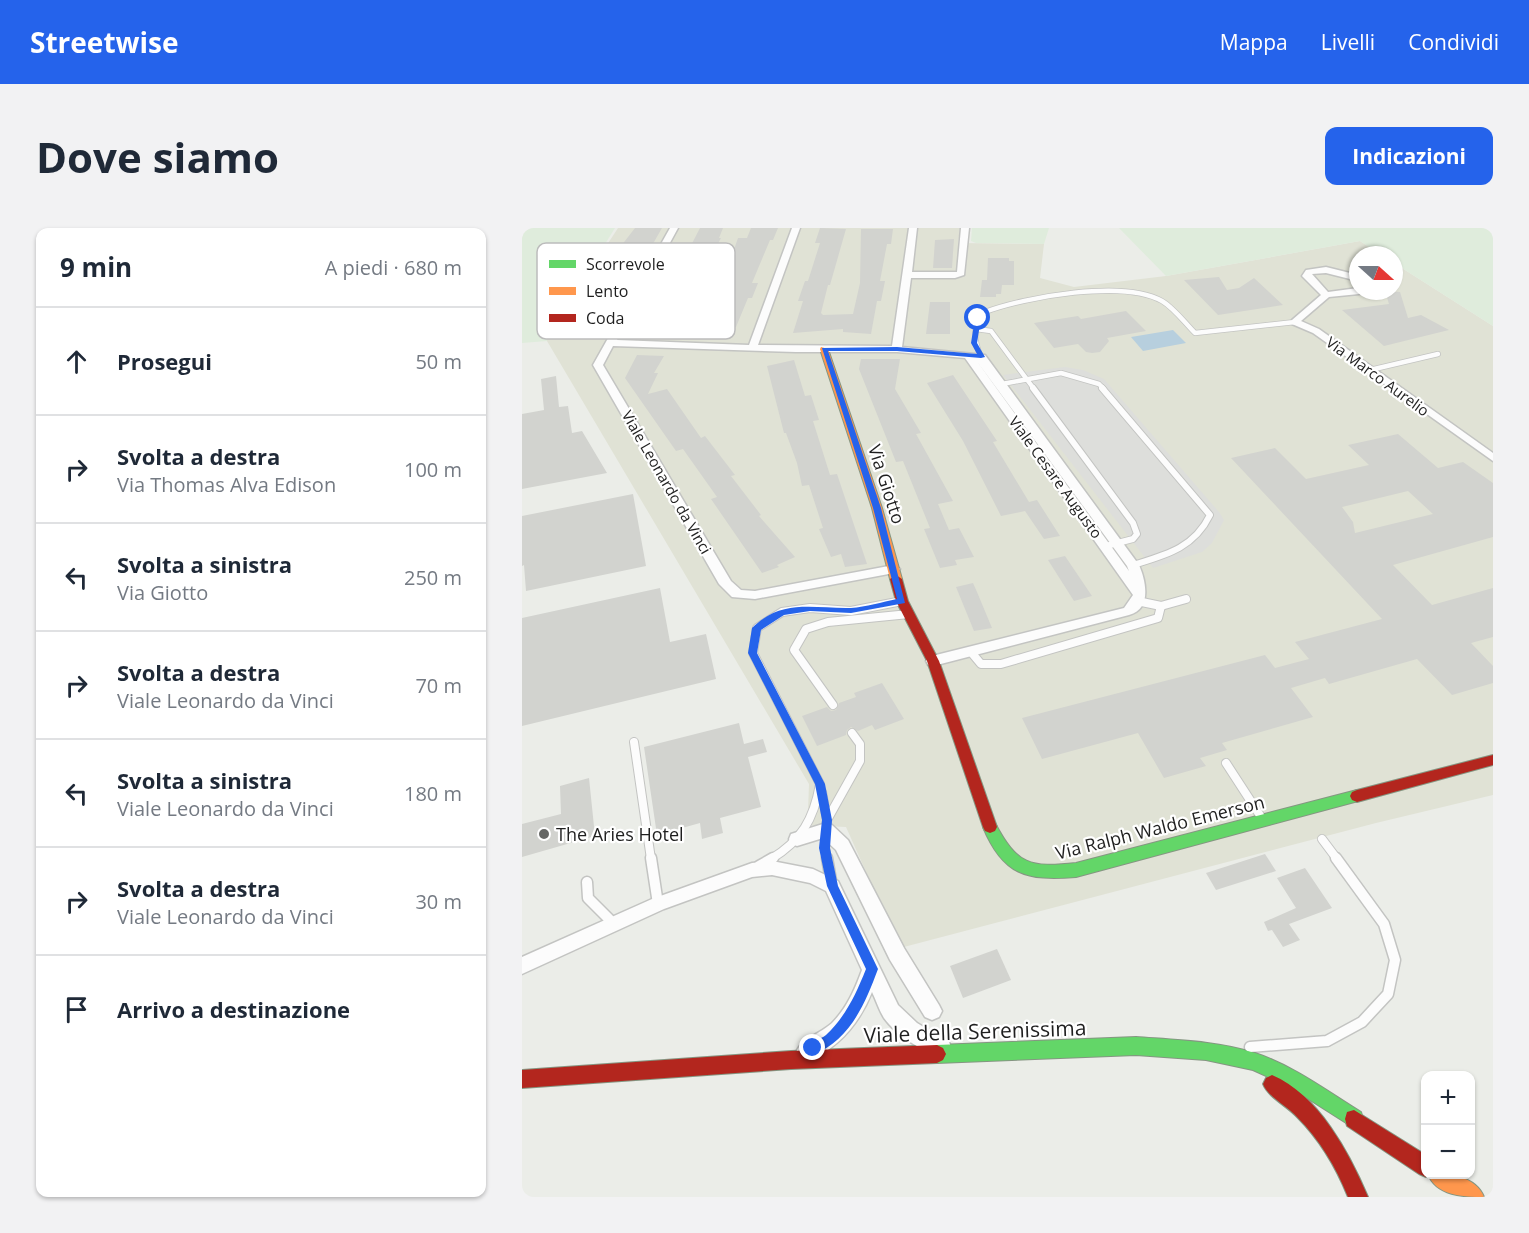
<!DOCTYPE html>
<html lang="it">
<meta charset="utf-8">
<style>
:root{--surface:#fff;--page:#f2f2f3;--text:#1f2937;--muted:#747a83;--line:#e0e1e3;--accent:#2563eb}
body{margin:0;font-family:"Open Sans",sans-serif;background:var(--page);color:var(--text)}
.controls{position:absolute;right:18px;bottom:18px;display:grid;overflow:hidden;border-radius:12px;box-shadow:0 2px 4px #0004}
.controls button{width:54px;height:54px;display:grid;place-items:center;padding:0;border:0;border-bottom:2px solid var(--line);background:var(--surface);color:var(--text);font:30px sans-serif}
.compass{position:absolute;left:827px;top:18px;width:54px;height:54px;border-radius:50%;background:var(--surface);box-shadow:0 2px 4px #0004;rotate:111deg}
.stop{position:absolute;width:18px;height:18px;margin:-14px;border:4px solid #2563eb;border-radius:50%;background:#fff}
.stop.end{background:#2563eb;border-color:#fff;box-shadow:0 2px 6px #0008}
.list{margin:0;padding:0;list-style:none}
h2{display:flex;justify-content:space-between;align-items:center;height:78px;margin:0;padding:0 24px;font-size:26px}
h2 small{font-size:20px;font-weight:400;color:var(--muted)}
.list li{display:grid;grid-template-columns:39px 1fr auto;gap:18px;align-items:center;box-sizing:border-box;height:108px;padding:0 24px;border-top:2px solid var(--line)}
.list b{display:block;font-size:22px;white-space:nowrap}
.list p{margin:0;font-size:20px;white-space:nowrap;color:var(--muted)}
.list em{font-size:20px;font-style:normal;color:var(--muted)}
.icon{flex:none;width:33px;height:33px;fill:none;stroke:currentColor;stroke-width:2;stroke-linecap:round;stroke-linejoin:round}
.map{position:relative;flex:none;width:971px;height:969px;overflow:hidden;border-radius:12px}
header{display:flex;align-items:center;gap:36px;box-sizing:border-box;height:84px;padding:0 30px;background:var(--accent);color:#fff}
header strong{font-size:28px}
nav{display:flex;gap:33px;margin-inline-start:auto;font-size:21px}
.intro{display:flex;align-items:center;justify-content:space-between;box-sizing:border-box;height:144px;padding:0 36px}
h1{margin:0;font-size:42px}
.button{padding:15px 27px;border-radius:12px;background:var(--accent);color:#fff;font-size:21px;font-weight:700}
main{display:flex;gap:36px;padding:0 36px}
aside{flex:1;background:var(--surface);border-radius:12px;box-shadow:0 2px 4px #0004}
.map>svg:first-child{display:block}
</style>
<header>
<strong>Streetwise</strong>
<nav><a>Mappa</a><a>Livelli</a><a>Condividi</a></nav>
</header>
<div class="intro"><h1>Dove siamo</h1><a class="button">Indicazioni</a></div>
<main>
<aside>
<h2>9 min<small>A piedi · 680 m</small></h2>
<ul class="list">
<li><svg class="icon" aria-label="ahead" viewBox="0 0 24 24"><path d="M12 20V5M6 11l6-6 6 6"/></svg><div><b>Prosegui</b></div><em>50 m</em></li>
<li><svg class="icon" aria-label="right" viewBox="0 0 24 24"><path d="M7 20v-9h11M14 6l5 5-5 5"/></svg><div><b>Svolta a destra</b><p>Via Thomas Alva Edison</p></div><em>100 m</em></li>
<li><svg class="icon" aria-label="left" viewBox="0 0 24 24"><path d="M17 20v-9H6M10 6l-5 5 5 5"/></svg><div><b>Svolta a sinistra</b><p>Via Giotto</p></div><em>250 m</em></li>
<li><svg class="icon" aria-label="right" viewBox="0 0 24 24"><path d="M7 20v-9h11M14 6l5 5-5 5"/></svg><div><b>Svolta a destra</b><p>Viale Leonardo da Vinci</p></div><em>70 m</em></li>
<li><svg class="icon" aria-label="left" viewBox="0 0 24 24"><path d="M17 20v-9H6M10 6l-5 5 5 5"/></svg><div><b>Svolta a sinistra</b><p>Viale Leonardo da Vinci</p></div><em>180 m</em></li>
<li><svg class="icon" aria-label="right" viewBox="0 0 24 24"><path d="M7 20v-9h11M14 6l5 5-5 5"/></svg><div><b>Svolta a destra</b><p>Viale Leonardo da Vinci</p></div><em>30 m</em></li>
<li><svg class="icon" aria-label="arrive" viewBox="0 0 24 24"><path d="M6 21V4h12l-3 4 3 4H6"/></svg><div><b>Arrivo a destinazione</b></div></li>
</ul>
</aside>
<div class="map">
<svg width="971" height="969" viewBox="0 0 971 969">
<rect width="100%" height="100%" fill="#ebede8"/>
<polygon fill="#e0e2d5" points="96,0 438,0 436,15 522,16 518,50 552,59 644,48 838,13 859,27 836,27 836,63 872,63 872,35 971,98 971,567 854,595 378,720 324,599 279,597 286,583 287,556 25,113 24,110"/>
<g fill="#dfecdc">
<polygon points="0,0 93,0 25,109 25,113 0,115"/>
<polygon points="450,0 527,0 522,16 454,15 449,13"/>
<polygon points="597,0 971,0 971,98 872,35 872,27 859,27 838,13 644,48"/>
</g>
<polygon fill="#b7cfde" points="651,102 664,115 621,123 609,109"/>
<polygon fill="#dddedb" points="543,139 561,142 582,151 697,284 702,292 690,315 680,324 631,340 481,147"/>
<g fill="#d2d3cf" fill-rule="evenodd">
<polygon points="113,0 140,0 101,68 96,68 77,99 51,99 89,38 87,38 99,18"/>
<polygon points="178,0 201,0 197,10 199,10 161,81 164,81 164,83 193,83 206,56 200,56 216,10 225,10 229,0 256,0 251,12 248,12 230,55 236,55 230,70 226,70 214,99 183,101 185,97 132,100 146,71 138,68 146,54 150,54"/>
<polygon points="298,0 324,1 308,57 306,57 299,85 301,87 331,86 338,55 339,1 371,1 369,16 365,16 358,53 363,53 359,73 355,73 349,106 321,104 321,101 271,105 281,73 276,73 283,53 286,53 298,15 293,15"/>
<polygon points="432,11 430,40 411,40 413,12"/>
<polygon points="466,30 487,30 487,33 492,33 492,57 480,57 479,66 474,66 474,69 458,69 460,52 465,52"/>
<polygon points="697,49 705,62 717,60 732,50 761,77 696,87 662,52"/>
<polygon points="863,63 878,64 886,90 899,87 927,102 862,118 820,82 867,76"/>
<polygon points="408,74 428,74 428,106 404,106"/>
<polygon points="604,83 624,103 585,110 587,113 578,124 570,125 564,124 556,116 532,120 512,95 556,88 559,91"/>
<polygon points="115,127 142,128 132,145 136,145 126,166 145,161 179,210 183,208 213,247 209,248 239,287 237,288 273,329 255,337 257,339 240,345 189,271 195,269 161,221 154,223 103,150"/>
<polygon points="339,131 378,131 373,161 399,205 394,206 431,273 416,276 427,302 437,300 452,329 433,332 435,337 418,340 402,301 408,300 381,233 374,234 337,141"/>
<polygon points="272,132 283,168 289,167 297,192 291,193 308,247 315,246 345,336 323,339 319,326 309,329 297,301 301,300 287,257 280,258 275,235 264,205 262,205 245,138"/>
<polygon points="431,147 475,213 471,214 507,274 515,272 538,308 522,311 503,283 479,288 441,213 405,155"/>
<polygon points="34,148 37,179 46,178 50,205 60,203 85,245 0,261 0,186 22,182 19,151"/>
<path d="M876,206L916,240L941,234L971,255V309L871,337L910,377L971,360V409L949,415L971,438V455L930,467L895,431L807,456L803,450L769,460L791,489L700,515L705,522L678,530L684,538L642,550L616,505L520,531L500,490L743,427L753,440L787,431L773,414L860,391L709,230L753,220L784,251L847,237L826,217ZM886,263L911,286L833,305L831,294L820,279Z"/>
<polygon points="111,266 124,338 4,363 2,337 0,338 0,288"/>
<polygon points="543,328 570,368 552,373 526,332"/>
<polygon points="451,355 455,364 470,400 452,403 434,359"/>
<polygon points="138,360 148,414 184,406 194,451 0,498 0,390"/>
<polygon points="360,455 382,491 353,502 350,497 336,503 329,499 325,502 324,507 295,518 280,488 305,479 309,483 314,482 317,475 334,469 332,465"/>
<polygon points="217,495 222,516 241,511 245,524 226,529 239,579 198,590 201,605 180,611 178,595 135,607 122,519"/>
<polygon points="67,550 73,608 0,629 0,596 39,586 38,558"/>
<polygon points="743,626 754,643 694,662 684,645"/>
<polygon points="783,640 810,680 767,696 778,712 761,719 750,702 746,703 742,694 774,680 755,650"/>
<polygon points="475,721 489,752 441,770 428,738"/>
</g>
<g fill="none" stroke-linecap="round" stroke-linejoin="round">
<g stroke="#c3c4c2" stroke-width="6">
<g id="lane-far3">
<polyline points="454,101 469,103 512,161"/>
<path d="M459,129C452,113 449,97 463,84C503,69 602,51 640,73C652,80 663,95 673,105L773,94"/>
<polyline points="848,142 916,126"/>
<polyline points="480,156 539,145 577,156 582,161"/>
</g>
</g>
<g stroke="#c3c4c2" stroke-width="8">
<g id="lane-far2">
<polyline points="511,160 611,295 615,306 611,311 584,318"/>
<path d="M580,160L688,287C672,320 644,327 611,337"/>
</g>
</g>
<g stroke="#c3c4c2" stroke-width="10">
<g id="lane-far1">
<polyline points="639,378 664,371"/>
<polyline points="449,424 459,436 479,436 636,390 639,378 615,373"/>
<polyline points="311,477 272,422 284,401 306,394 387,386"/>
<polyline points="112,514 129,631"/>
<polyline points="704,535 741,592"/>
<polyline points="300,564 305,592 303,620 305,631"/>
<polyline points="305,592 338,533 338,516 330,505"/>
<polyline points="800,611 815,631"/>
<path d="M249,631C279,613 292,591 298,556L231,425L235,400L260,384L288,380L329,383L380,373"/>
</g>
</g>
<g stroke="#c3c4c2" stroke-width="13">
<g id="lane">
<polyline points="129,630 136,676"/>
<polyline points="305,630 310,658"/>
<polyline points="237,638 251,630"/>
<polyline points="65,654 66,670 87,691 88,698"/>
<polyline points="728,819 805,813 840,794 866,766 873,732 862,696 814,630"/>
</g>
</g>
<g stroke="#c3c4c2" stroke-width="3">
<g id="street">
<path d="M148,0H156L95,112L227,117L270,0H278L236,117L370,118L387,0H395L390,44H435L439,0H447L442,47L433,50H389L380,119L463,127L617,337C624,353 630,381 607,387L411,438L406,437L404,433L406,429L602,380L611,367L443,130L375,124H274L91,118L81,137L209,353L219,362L233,363L372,337L378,341L372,345L233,371L210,369L197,356L71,137ZM454,132L605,338L607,343Z"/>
<polygon points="804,39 836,47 836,53 804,45 790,46 806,64 836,60 836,63 842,63 837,66 807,69 779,93 797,101 971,225 971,233 791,105 770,96 770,92 799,67 780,48 784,42"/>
<polygon points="304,595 310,597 326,612 382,720 417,777 420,783 417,789 410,792 403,789 368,732 314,622 301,610 275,618 269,616 267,611 269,606"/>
<path d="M250,633L291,641L316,653L376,777L395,795L427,814L430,821L427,828L420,831C400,822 375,808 362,790C357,782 354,772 350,764C337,796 317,820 284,834L277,831L274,824C280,811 299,805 310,795C325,780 333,761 340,742L304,663L288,655L250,647L230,649L142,681L0,746V729L130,671L230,635Z"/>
</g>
</g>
<g stroke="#859682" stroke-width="2">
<g id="fast">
<path d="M835,562L840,564L842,568L840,572L554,649C504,653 481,647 461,599L463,595L468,593L473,595C495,637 508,640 554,635Z"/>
<path d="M614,809C654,812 695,813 733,825C772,838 805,863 839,884L841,891L839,898L832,900L766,858L731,842L684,832L614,827L415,835L409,832L406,826L409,820L415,817Z"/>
</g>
</g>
<g stroke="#859682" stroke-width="2">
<g id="slow">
<polygon points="299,119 306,121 360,280 380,351 378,354 374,355 368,351 350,280 298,121"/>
<path d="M906,946C926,946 953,947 962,969C942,969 914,968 906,946Z"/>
</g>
</g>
<g stroke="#859682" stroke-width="2">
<g id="jam">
<polygon points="374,347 380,351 386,373 417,433 475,599 473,603 468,605 463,603 461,599 405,433 374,373 368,351"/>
<polygon points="971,527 971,537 835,574 830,572 828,568 830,564 835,562"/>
<polygon points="415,817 421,820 424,826 421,832 415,835 269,841 0,860 0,842 269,823"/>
<path d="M750,847C796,866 828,926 846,969H826C814,939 798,912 775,889C765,878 746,869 741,856L744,850Z"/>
<polygon points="832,882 904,927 904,946 909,946 904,949 897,946 825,898 823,891 825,884"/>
</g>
</g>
<use href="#lane-far3" stroke="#fcfcfc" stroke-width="4.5"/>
<use href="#lane-far2" stroke="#fcfcfc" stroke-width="6"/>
<use href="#lane-far1" stroke="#fcfcfc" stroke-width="8"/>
<use href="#lane" stroke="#fcfcfc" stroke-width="10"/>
<use href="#street" fill="#fcfcfc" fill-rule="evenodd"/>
<use href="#fast" fill="#63d668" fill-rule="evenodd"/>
<use href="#slow" fill="#ff974d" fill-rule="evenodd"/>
<use href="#jam" fill="#b3261e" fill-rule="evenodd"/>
</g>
<path fill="#2563eb" d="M456,88L459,90L455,115L463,129L459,130L375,123H306L359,280L383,375L329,385L288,383L262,387L239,402L235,425L303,556L310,592L308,620L316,658L356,741C343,776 328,812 291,827L287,825L285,820C288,812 298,812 304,807C324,788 334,766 344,741L305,658L297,620L300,592L293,556L226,425L230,400C260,370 292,381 329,380C344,379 360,374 375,371L351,280L300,120L375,119L455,126L449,115L453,90Z"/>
<circle fill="#666765" stroke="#fff" stroke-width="2" cx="22" cy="606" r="6"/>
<g text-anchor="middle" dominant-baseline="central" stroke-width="4.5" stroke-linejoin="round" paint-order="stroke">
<g font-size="15" fill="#1f1f1f" stroke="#fff">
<text transform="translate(856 148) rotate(36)">Via Marco Aurelio</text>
<text transform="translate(534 249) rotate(54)">Viale Cesare Augusto</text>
<text transform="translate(145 254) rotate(60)">Viale Leonardo da Vinci</text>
</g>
<g font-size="18" fill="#1f1f1f" stroke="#fff">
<text transform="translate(365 256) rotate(72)">Via Giotto</text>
<text transform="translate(638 599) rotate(-14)">Via Ralph Waldo Emerson</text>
</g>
<g font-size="18" fill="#1f1f1f" stroke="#fff" text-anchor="start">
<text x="34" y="606">The Aries Hotel</text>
</g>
<g font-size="21" fill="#1f1f1f" stroke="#fff">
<text transform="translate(453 803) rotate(-2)">Viale della Serenissima</text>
</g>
</g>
<rect x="15" y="15" width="198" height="96" rx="9" fill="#fff" stroke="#bcbcbc" stroke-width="1.5"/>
<rect x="27" y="32" width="27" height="8" fill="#63d668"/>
<rect x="27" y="59" width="27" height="8" fill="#ff974d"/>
<rect x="27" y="86" width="27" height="8" fill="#b3261e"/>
<g font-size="16" fill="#1f1f1f">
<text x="64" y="42">Scorrevole</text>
<text x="64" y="69">Lento</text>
<text x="64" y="96">Coda</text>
</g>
</svg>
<div class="controls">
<button>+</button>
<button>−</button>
</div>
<svg class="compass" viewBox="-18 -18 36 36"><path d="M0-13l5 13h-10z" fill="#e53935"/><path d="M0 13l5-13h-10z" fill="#747a83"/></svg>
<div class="stop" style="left:456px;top:90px"></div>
<div class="stop end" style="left:291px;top:820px"></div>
</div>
</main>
